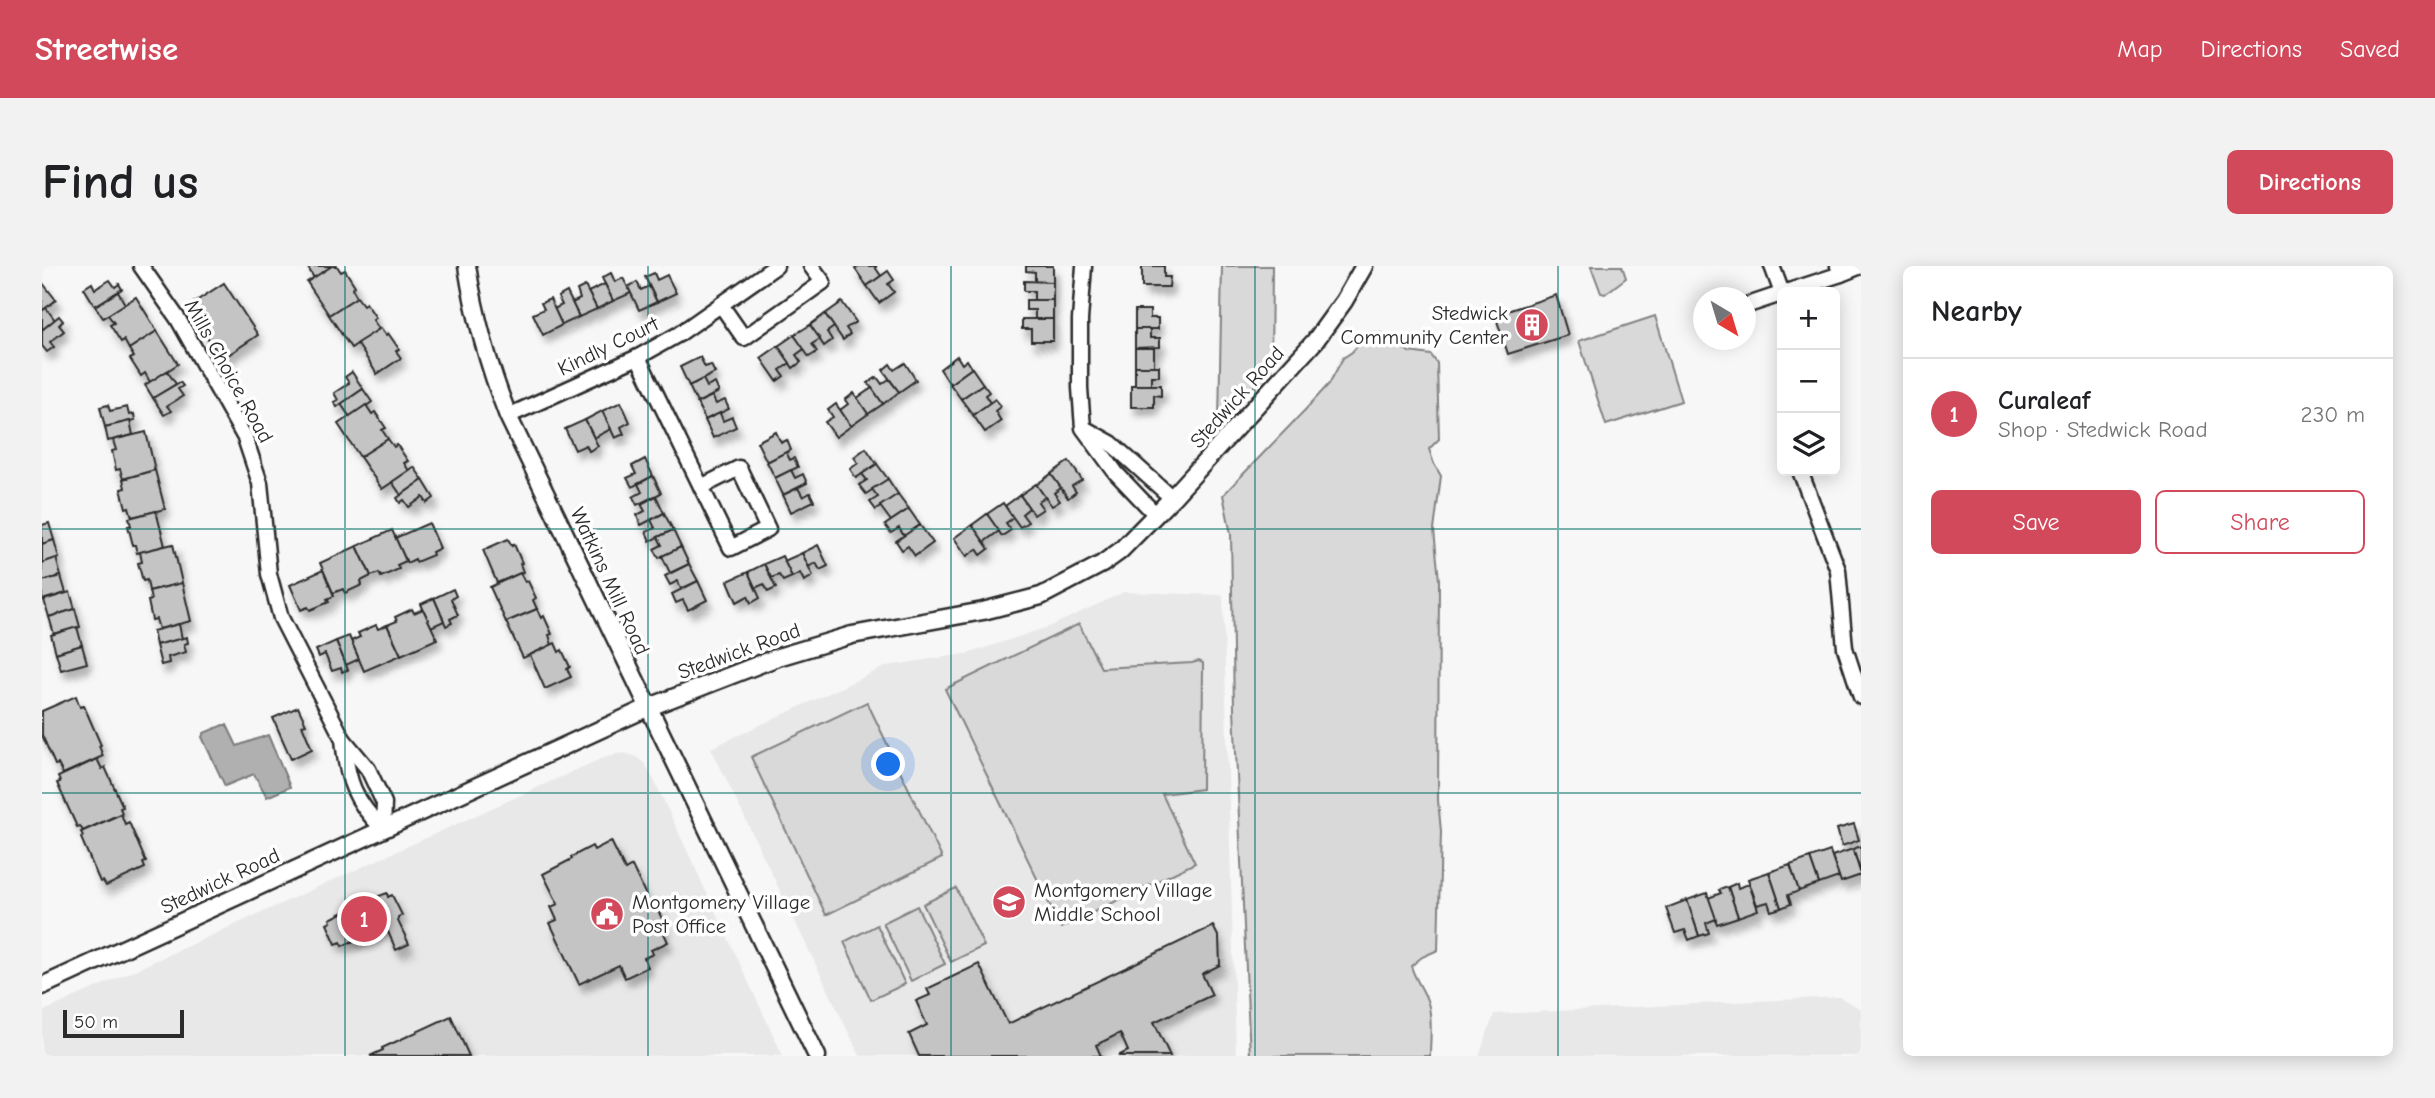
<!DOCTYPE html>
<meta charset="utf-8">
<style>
:root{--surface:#fff;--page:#f2f2f2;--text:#202124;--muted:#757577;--line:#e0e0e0;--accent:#d1495b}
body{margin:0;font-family:"Comic Neue",sans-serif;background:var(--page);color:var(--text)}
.controls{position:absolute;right:21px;top:21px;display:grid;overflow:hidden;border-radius:10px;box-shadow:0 4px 18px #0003}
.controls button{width:63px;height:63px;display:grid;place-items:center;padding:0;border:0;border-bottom:2px solid var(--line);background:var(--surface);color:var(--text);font:35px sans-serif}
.compass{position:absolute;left:1651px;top:21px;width:63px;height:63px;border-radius:50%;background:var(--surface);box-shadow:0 4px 18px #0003;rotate:142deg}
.scale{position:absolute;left:21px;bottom:18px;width:121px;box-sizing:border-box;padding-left:7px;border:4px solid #2b2b2b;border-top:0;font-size:19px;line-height:24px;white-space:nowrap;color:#2b2b2b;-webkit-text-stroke:5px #fff;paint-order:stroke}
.you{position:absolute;left:847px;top:499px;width:24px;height:24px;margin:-18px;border:5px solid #fff;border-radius:50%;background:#1a73e8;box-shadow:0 0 0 10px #1a73e833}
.badge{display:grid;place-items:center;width:46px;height:46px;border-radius:50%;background:var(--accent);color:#fff;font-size:23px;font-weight:700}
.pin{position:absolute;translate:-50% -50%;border:4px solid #fff;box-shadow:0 2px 7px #0006}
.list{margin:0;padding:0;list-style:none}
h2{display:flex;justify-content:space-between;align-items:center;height:91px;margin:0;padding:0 28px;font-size:30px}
h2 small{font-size:23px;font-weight:400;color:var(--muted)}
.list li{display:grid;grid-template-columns:46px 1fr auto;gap:21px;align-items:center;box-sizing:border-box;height:112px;padding:0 28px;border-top:2px solid var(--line)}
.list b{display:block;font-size:26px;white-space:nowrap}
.list p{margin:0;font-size:23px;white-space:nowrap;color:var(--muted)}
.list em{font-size:23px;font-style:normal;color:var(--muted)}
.actions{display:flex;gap:14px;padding:21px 28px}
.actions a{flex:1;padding:16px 0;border:2px solid var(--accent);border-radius:10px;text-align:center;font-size:24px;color:var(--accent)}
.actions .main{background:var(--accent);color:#fff}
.icon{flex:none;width:38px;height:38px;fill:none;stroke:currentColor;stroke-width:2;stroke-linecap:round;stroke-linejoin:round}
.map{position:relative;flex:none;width:1819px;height:790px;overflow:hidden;border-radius:10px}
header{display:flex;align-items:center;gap:42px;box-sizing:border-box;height:98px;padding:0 35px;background:var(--accent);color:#fff}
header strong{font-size:33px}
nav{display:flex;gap:38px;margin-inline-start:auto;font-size:24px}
.intro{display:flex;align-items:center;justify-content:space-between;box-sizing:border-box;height:168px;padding:0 42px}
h1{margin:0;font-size:49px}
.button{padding:18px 32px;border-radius:10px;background:var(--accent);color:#fff;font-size:24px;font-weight:700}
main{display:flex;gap:42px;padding:0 42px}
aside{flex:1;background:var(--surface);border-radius:10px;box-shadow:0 4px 18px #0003}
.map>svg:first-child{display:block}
</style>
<header>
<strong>Streetwise</strong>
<nav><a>Map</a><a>Directions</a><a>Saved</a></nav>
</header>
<div class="intro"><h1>Find us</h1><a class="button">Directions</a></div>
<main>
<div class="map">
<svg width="1819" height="790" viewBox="0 0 1819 790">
<defs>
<filter id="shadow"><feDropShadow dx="4.5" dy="8" stdDeviation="3.5" flood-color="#0004"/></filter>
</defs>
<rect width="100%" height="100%" fill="#f7f7f7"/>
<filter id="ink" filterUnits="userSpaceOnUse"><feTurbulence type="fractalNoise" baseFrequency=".0143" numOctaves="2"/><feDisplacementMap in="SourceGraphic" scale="14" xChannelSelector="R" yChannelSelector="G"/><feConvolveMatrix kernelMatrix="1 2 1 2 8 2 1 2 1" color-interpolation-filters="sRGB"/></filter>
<g filter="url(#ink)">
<g fill="#e8e8e8">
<polygon points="1082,326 1181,329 1194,790 818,790 669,482 845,400 928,387 1009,360"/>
<polygon points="581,487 593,490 603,498 613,516 741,790 0,790 0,746 565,490"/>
<polygon points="1797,731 1819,743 1819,790 1437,790 1452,748"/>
</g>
<g fill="#d9d9d9" stroke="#828282" stroke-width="2">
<polygon points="1180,0 1230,0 1229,104 1177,154"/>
<polygon points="1549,0 1580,0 1584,12 1563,28 1559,27"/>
<polygon points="1613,50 1639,135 1564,159 1537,75"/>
<path d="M1328,66L1339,67L1367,86L1389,89L1395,97L1397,173L1387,183L1392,198L1399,210L1392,264L1397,314L1396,534L1399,565L1396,684L1380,691L1369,700C1373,714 1382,724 1386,737C1391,753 1388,774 1388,790H1208L1192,443L1189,268L1181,229L1264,143L1287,118L1301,92L1310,86Z"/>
<polygon points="1037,358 1059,402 1150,397 1157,395 1161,397 1160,523 1120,528 1153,597 1019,662 903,423"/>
<polygon points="825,436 900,592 784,649 709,491"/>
<polygon points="914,622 942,680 909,696 881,638"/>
<polygon points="875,640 903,698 869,715 841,657"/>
<polygon points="835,659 863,718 829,734 802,676"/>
</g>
<polygon fill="#b0b0b0" stroke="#7b7b7b" stroke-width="2" points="181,459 185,459 195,480 226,469 248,521 225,531 212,508 183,520 160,471 162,467"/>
<g fill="#c4c4c4" stroke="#2b2b2b" stroke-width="2" filter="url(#shadow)">
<polygon points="265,0 290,0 272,12"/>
<polygon points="290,0 295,0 299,6 303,4 313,20 310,22 315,31 287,49 265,16"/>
<polygon points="817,0 835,0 833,1 839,10 825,20 813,3"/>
<polygon points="984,0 1011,0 1011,16 993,16 993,6 984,5"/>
<polygon points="1100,0 1122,0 1122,11 1128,11 1127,21 1100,21"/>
<polygon points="846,5 852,14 846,18 852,26 837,37 825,20"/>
<polygon points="569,7 573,16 581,12 589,27 571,35 560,12"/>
<polygon points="612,7 615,14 625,9 634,27 615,36 603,11"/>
<polygon points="68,14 73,21 77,18 80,23 53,40 42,22 50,17 53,23"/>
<polygon points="982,15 1011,16 1011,34 992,34 992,25 982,25"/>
<polygon points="0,16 14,34 0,45"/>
<polygon points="595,16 599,24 607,20 615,36 597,44 586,21"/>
<polygon points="182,17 216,69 180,93 145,41"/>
<polygon points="563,18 571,35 555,43 546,26"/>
<polygon points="543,20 555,43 537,51 530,37 538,33 535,24"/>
<polygon points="76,26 83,38 61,52 53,40"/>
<polygon points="525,26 537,51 520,59 512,43 520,39 516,31"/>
<polygon points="1514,29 1526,69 1466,88 1453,49"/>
<polygon points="94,31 115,65 87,83 82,74 79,76 68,59 72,57 66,49"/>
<polygon points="315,31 321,39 324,37 334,52 331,54 337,63 309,82 287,49"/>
<polygon points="508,33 520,59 501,69 491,48 502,43 499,37"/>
<polygon points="984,34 1011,34 1011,53 993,53 993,44 984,44"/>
<polygon points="800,36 814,56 804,62 808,68 801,74 783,48"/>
<polygon points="4,42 13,54 0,64 0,45"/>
<polygon points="1093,44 1108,44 1108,52 1116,52 1116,63 1093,63"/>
<polygon points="783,48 792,61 785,66 790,74 782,80 768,59"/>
<polygon points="17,50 21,55 17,59 22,65 8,76 12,81 5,86 0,80 0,64"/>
<polygon points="980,53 1011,53 1011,75 989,75 989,63 980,63"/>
<polygon points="768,59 778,73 770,78 775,86 767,91 752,69"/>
<polygon points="339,62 344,69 346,67 357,83 354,85 359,92 335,108 315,77"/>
<polygon points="1093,63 1108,63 1108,72 1118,72 1118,81 1093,82"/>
<polygon points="115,65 136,98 108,116 103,107 99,110 88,93 92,91 87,83"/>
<polygon points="752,69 762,83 754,89 759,96 751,102 736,80"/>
<polygon points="736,80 748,97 738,104 742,110 735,115 719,92"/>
<rect x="1093" y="82" width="19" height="18"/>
<polygon points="915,90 920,98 925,94 930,102 908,118 898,103"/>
<polygon points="658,91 663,101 669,99 673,107 647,120 638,101"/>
<polygon points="863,97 874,114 857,126 841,104 848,98 852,104"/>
<polygon points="1093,100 1117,100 1117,110 1109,110 1109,119 1093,119"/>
<polygon points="930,102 941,118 919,133 908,118"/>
<polygon points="125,105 134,118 111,132 103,119"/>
<polygon points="310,106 321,123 295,141 292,136 296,134 292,127 307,117 303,111"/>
<polygon points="835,111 840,118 847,113 857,126 841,138 826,117"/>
<polygon points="661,113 665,121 673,117 677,126 655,137 647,120"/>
<polygon points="138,116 141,120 136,123 141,130 125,140 129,145 122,149 111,132"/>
<polygon points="941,118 947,126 943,129 948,137 931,149 919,133"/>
<polygon points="1089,119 1119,119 1119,130 1112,129 1112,141 1089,141"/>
<polygon points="830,122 841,138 826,148 815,132"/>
<polygon points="321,123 330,136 308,151 299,138"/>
<polygon points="812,127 826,148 809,160 798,144 806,138 803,134"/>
<polygon points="670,130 674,138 683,134 687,143 663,154 655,137"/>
<polygon points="953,133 959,140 953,145 959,155 943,166 931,149"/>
<polygon points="579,136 588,156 579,161 582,168 573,172 560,145"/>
<polygon points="794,138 809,160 794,171 783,156 791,151 786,144"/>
<polygon points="66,139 68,145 85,141 87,149 92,148 93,154 63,161 58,141"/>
<polygon points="324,139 330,148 333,146 344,162 340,164 346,173 318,191 296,158"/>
<polygon points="560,145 569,163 552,172 543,154"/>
<polygon points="678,147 681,155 690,151 694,161 671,172 663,154"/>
<polygon points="543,154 556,180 547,185 544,179 533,184 523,163"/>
<polygon points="88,155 91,169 66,175 63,161"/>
<polygon points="104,166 113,204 81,213 78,203 74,204 70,185 74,184 71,174"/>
<polygon points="734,166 739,177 745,174 749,184 725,196 715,176"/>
<polygon points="346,173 352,181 355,179 366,195 362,197 367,205 340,223 318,191"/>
<polygon points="824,182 835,198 814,212 808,203 816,197 812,191"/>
<polygon points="744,186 748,194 752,192 756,201 733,212 725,196"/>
<polygon points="603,193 611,210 590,221 585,212 594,208 590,200"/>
<polygon points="1027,195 1040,214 1030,220 1034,226 1026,232 1009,208"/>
<polygon points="835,198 846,213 824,228 817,219 825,214 820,208"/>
<polygon points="372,201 381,214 359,229 350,216"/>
<polygon points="113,204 123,243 90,251 87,241 84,242 79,223 83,222 81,213"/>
<polygon points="749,204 753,212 761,208 765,217 741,229 733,212"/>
<polygon points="1009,208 1019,222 1012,227 1018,235 1010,240 994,219"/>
<polygon points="611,210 619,227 595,239 591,231 600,226 596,218"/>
<polygon points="846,213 856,228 834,244 828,236 836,231 830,223"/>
<polygon points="381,214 392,232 385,237 381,231 367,241 362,234 358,237 355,232"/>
<polygon points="994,218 1003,231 996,236 1001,243 992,249 978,229"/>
<polygon points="756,222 761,231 768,227 772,235 749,246 741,229"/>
<polygon points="856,228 867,243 849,255 838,240"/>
<polygon points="978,229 987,242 980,248 986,256 978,261 963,240"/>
<polygon points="614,230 622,247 599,259 595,249 603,245 599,238"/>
<polygon points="961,237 971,252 964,257 969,264 960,270 945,248"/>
<polygon points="867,243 878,259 862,270 857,262 849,267 843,259"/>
<polygon points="114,245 123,280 95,287 93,279 91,279 86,260 89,260 87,252"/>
<polygon points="622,247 631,264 608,275 604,266 613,262 609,254"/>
<polygon points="945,248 957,265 942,276 930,259"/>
<polygon points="7,257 12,274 0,278 0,259"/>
<polygon points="387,257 398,282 390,286 391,289 374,296 373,293 365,297 353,272"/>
<polygon points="878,259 891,277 873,290 866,280 860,284 854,275"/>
<polygon points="930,259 947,283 939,289 935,283 925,290 912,272"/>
<polygon points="350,264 364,295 355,299 357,303 339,311 337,307 329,310 315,280"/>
<polygon points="631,264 639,281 617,292 612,283 620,279 616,271"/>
<polygon points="466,273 470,280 472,278 480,297 478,298 481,306 455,317 441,284"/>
<polygon points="12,274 17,292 0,297 0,278"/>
<polygon points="131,278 140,317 107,325 105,314 101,315 96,297 100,296 98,286"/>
<polygon points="776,279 786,300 778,304 774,297 766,301 760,287"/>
<polygon points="315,280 329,310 319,315 320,319 303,327 301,323 291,327 278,297"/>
<polygon points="639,281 647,298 628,307 620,290"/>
<polygon points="760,287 771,310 762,315 758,307 750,311 742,295"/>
<polygon points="740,290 750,311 741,315 737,309 729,312 722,298"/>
<polygon points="14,292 19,310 0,315 0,297"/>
<polygon points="647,298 656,315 639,323 636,315 628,319 623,310"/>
<polygon points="722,298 734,322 726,326 722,318 713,322 706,306"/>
<polygon points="281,304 292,330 285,333 287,336 268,344 266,341 259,344 248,319"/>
<polygon points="706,306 718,332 709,337 706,330 695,336 686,315"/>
<polygon points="478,307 483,316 486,315 494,332 491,334 495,343 464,356 448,321"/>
<polygon points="19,310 24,327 0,334 0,315"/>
<polygon points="656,315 665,334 646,344 641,334 634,337 630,328"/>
<polygon points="140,317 149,355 117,363 114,353 110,354 106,335 109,334 107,325"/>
<polygon points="411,323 414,330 409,333 416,349 408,353 410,357 404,360 392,332"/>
<polygon points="28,326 33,343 7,351 2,334"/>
<polygon points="392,332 402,355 389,361 379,338"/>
<polygon points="33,343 38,361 12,368 7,351"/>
<polygon points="370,343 372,347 381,343 395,373 359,389 345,359 355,355 353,351"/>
<polygon points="495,343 499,352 502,350 510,368 507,369 510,379 481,392 464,356"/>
<polygon points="137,358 140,373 114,379 111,365"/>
<polygon points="334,359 336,363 345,359 359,389 322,405 309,375 318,371 316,367"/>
<polygon points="35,361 40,379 14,387 9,369"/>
<polygon points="307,370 317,393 304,399 294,375"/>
<polygon points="145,371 146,377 142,378 144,386 126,391 127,397 119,399 114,379"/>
<polygon points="294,375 306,404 300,406 299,402 290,405 283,388 277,391 274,384"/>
<polygon points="513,377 517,386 520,384 528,401 525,403 529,411 503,423 488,389"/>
<polygon points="40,379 45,397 19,404 14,387"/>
<polygon points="34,430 38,441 42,440 59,479 57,480 61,490 21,508 16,498 13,499 0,469 0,445"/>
<polygon points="256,441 264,458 260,459 270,483 249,493 231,452"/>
<polygon points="55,493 60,503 63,501 81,541 78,542 80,547 41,565 38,560 35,561 15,517 18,516 16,511"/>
<polygon points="79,548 83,558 87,556 104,596 101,597 103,602 64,620 61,615 58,616 39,572 41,570 39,566"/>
<polygon points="1812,558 1817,574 1800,580 1795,563"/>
<polygon points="569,575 583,604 590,600 609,640 613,638 624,661 620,663 626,676 609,684 611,688 602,692 606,701 583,712 577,699 537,718 508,657 515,654 509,641 516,638 501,608 530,593 529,591 550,580 552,584"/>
<polygon points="1819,580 1819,607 1811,583"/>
<polygon points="1811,583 1819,609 1799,616 1790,590"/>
<polygon points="1788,585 1797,611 1777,618 1768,592"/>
<polygon points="1768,592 1777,618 1757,625 1748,599"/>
<polygon points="1748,599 1757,625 1746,629 1749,638 1739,642 1727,606"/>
<polygon points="1727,606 1739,642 1729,645 1726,636 1715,639 1706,613"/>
<polygon points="1695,617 1696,622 1707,618 1716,644 1696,651 1686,621"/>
<polygon points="1686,621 1696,651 1675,658 1666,632 1679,627 1677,624"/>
<polygon points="345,627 346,631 350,629 360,649 356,651 356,655 367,678 354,684 344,661 300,680 299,676 294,678 285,658 289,656 288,653 306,644 305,642"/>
<polygon points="1665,627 1674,653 1664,657 1667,667 1657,670 1645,634"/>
<polygon points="1645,634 1657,670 1647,674 1643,664 1633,667 1624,642"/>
<polygon points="1171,660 1177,672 1178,699 1160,708 1170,729 1112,756 1128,790 1076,790 1086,785 1078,767 1054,779 1059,790 877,790 867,768 885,759 874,735 888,729 885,723 937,698 966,758"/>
<polygon points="409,750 427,790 328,790 341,784 340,782"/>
</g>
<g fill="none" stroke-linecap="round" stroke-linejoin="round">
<g stroke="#2b2b2b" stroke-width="19">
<g id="minor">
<polyline points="99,0 136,53 203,172 218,217 227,308 239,352 301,473 326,503 342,537 341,563"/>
<polyline points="1042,0 1038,54 1038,122 1041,162 1074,207 1114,249"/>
<polyline points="1730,0 1740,27"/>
<polyline points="1799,8 1819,0"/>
<polyline points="1744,26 1799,8 1796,0"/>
<polyline points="679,39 702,72 781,16 769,0"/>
<polyline points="1703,40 1739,28"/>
<polyline points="596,91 689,282 726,263 697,202 659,221"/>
<polyline points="466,150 596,91 637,68 734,0"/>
<polyline points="1042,162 1069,177 1130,232"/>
<polyline points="1758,205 1796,304 1803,382 1819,431"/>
<path d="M301,473C305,514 312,535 341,563"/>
</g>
</g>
<g stroke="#2b2b2b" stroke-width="21">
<g id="tertiary">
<path d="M425,0C433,52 447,101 466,150L775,790"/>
<polyline points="0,720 605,442 736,391 810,369 941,345 999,330 1060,298 1078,285 1130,232 1273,75 1302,35 1322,0"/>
</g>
</g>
<use href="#minor" stroke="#fff" stroke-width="14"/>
<use href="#tertiary" stroke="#fff" stroke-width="16"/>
</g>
</g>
<path fill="none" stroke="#0f766e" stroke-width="2" stroke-opacity="0.55" d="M303,0V790M606,0V790M909,0V790M1213,0V790M1516,0V790M0,263H1819M0,527H1819"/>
<defs>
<g id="building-disc" transform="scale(1.75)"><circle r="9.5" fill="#d1495b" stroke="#fff"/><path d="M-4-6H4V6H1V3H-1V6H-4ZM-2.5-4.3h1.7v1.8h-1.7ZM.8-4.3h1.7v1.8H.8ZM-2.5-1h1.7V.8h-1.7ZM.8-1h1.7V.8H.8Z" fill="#fff"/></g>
<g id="school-disc" transform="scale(1.75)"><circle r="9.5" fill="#d1495b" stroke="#fff"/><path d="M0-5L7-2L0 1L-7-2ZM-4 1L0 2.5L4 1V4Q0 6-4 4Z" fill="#fff"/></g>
<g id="civic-disc" transform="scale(1.75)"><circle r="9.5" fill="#d1495b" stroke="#fff"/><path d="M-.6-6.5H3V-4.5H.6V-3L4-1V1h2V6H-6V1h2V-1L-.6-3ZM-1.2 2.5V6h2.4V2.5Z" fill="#fff"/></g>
</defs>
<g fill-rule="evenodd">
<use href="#building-disc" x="1490" y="59"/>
<use href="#school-disc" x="967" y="636"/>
<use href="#civic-disc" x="565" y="648"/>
</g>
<g text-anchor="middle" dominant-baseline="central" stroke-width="7" stroke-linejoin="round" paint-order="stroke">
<g font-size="21" fill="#2b2b2b" stroke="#fff" text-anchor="start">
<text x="1466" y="47" text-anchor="end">Stedwick<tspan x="1466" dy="24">Community Center</tspan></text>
<text x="992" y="624">Montgomery Village<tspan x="992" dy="24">Middle School</tspan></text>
<text x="590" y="636">Montgomery Village<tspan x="590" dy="24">Post Office</tspan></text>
</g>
<g font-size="21" fill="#2b2b2b" stroke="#fff">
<text transform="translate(566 80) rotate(-26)">Kindly Court</text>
<text transform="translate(187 105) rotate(61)">Mills Choice Road</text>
<text transform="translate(1195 131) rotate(-48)">Stedwick Road</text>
<text transform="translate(568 315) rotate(65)">Watkins Mill Road</text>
<text transform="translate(697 385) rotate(-20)">Stedwick Road</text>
<text transform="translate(178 615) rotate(-25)">Stedwick Road</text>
</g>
</g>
</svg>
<div class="controls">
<button>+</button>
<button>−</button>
<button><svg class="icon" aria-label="layers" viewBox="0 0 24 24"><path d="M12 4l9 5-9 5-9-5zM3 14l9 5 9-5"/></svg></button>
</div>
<svg class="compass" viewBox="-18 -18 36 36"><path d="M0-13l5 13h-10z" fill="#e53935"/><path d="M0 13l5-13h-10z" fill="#757577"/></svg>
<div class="scale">50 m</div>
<div class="you"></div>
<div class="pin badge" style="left:322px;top:653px">1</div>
</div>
<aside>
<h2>Nearby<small></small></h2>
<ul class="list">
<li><span class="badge">1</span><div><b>Curaleaf</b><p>Shop · Stedwick Road</p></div><em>230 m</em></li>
</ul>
<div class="actions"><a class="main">Save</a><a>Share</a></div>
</aside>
</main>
